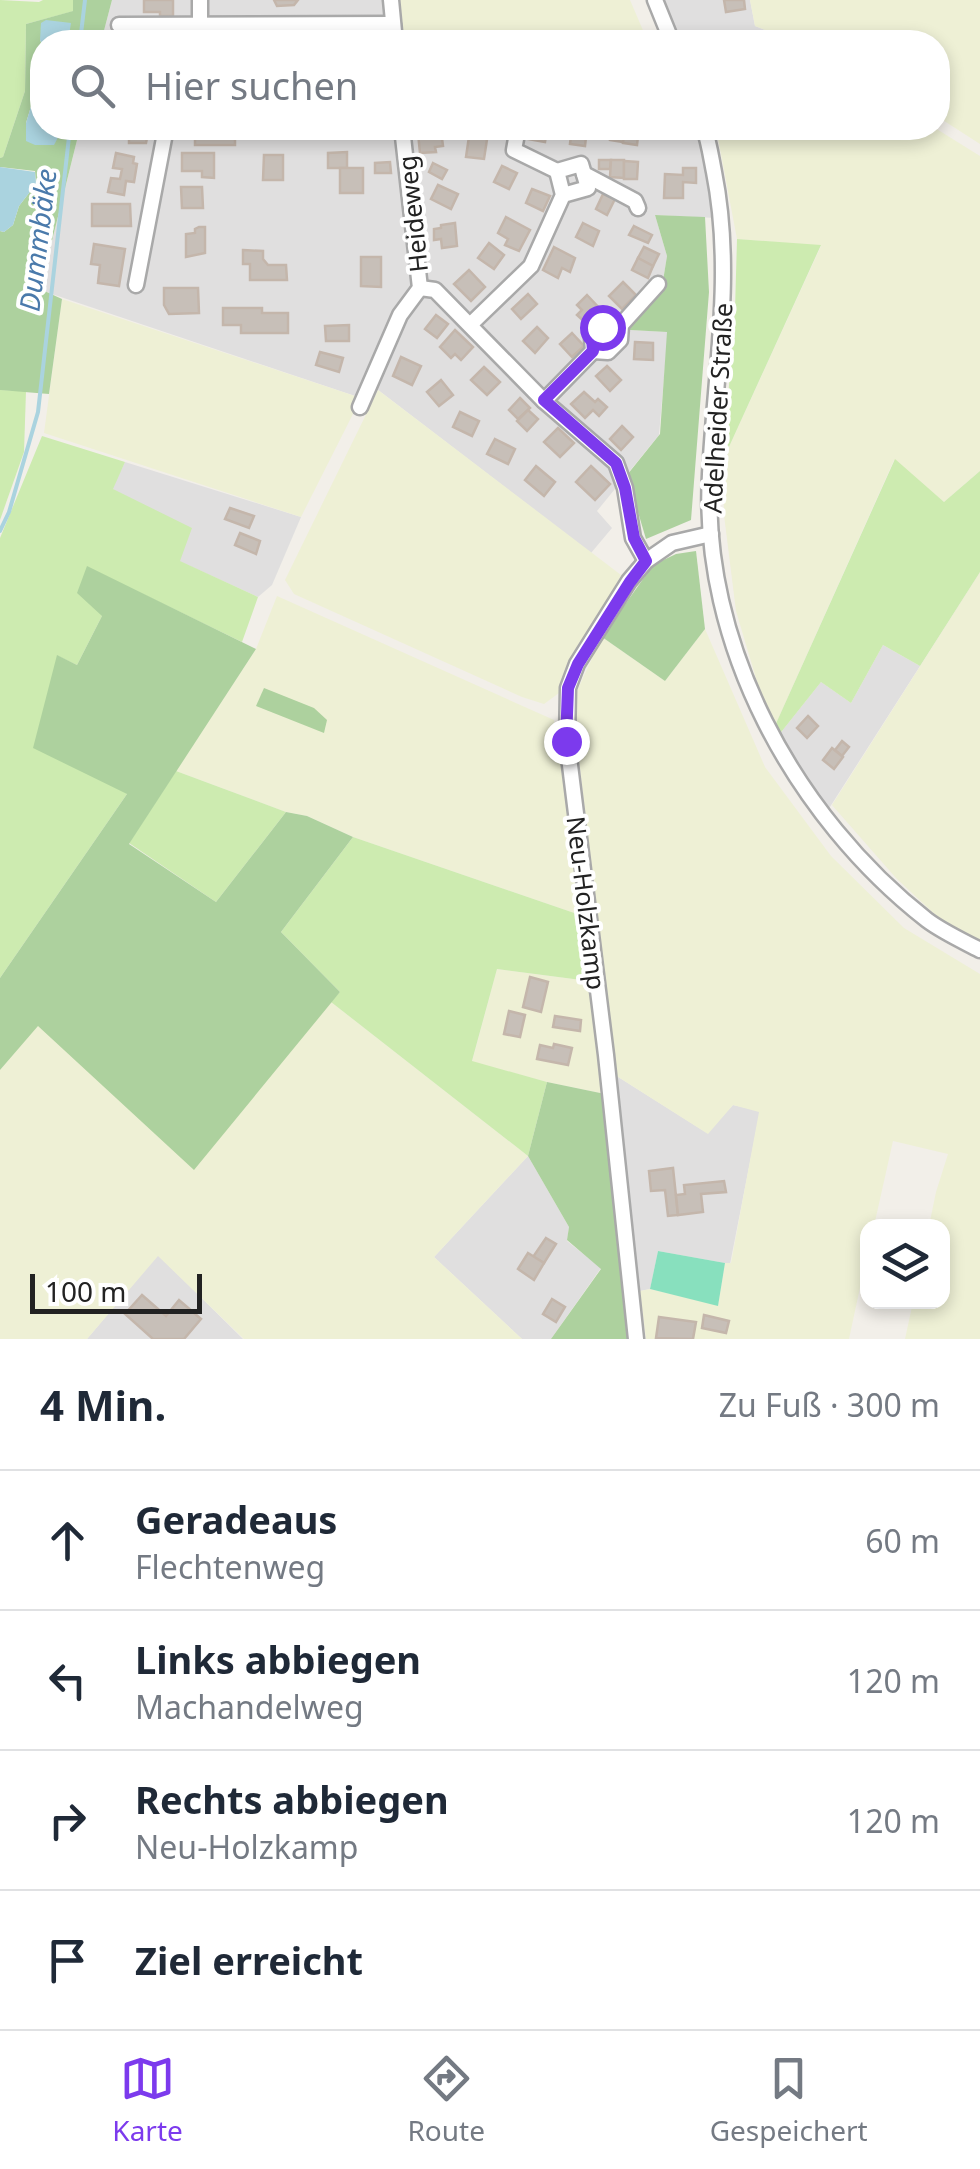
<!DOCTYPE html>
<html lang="de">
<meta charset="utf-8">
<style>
:root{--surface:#fff;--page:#f6f6f7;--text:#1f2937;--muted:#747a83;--line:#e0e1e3;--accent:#7c3aed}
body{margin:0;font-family:"Noto Sans",sans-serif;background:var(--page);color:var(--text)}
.controls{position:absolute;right:30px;bottom:30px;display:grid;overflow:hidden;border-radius:20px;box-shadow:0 5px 15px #0003}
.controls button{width:90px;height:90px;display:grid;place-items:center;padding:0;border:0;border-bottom:2px solid var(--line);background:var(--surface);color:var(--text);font:50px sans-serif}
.scale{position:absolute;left:30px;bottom:25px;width:172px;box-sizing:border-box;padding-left:10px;border:5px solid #222;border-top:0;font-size:28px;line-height:35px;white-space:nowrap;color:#222;-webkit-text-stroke:8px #fff;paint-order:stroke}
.stop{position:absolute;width:30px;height:30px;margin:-22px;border:8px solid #7c3aed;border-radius:50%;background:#fff}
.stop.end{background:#7c3aed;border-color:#fff;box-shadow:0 2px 10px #0008}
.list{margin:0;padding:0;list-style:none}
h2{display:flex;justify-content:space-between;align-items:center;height:130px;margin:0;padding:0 40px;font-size:42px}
h2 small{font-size:32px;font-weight:400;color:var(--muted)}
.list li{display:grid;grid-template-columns:65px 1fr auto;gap:30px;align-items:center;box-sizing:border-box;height:140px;padding:0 40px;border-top:2px solid var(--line)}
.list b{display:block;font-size:38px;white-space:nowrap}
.list p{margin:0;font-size:32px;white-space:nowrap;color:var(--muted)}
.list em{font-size:32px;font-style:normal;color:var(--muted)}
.icon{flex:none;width:55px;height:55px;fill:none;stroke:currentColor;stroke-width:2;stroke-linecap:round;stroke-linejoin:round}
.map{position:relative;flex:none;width:980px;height:1339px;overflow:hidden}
.search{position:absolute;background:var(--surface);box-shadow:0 5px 15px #0003;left:30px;right:30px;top:30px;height:110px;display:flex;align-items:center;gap:25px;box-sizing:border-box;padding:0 35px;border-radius:40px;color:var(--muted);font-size:38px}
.sheet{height:690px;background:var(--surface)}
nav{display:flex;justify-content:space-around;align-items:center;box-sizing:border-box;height:140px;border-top:2px solid var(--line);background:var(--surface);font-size:28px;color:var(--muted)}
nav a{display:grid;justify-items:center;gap:5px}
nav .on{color:var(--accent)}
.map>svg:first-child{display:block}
</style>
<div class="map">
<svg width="980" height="1339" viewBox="0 0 980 1339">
<rect width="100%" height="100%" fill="#f2efe9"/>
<g fill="#e0dfdf">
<polygon points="112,0 394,0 399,42 101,42"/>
<polygon points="664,0 750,0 755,26 796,42 681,42"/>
<polygon points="80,128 682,128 699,130 716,218 655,215 667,256 662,287 630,330 668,332 659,435 597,511 612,528 591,553 369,383 361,398 40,290"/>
<polygon points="125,462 301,517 272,585 258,597 179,561 112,488"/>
<polygon points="883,645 920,666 828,810 803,777 778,736 821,682 851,703"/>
<polygon points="615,1075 707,1133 733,1105 760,1111 730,1264 658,1251 650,1289 640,1291"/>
<polygon points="528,1156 569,1227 567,1241 601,1268 551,1339 522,1339 434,1257"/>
<polygon points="158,1255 243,1339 87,1339"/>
</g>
<g fill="#eef0d5">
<polygon points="394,0 630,0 648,42 399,42"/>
<polygon points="750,0 980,0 980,144 938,117 938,42 796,42 755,26"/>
<polygon points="716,128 935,128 980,156 980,471 944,502 894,460 774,728 758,685 736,611 724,515 723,460 821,246 737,239"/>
<polygon points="62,299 361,398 301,517 44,433"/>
<polygon points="378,390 621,575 559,693 544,704 522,697 294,594 285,580"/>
<polygon points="980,572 980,941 944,923 896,878 832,805"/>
<polygon points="277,596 554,720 583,916 353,837 307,816 286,812 176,771 256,649"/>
<polygon points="705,629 765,767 831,856 904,928 980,974 980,1339 905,1339 913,1302 942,1302 942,1226 929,1226 936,1192 948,1154 893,1141 874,1226 868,1226 867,1255 849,1339 646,1339 640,1291 650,1289 718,1305 725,1263 731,1263 759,1112 733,1105 708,1134 615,1075 578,750 576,693 602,637 665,681"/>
<polygon points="497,969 589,981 605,1094 547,1082 472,1062"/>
<polygon points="331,1002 528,1156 434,1257 522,1339 244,1339 158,1256 87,1339 0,1339 0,1070 38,1025 194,1169"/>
</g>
<g fill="#cdebb0">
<polygon points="0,0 39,2 43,0 73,0 74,11 26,24 25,91 3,157 0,158"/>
<polygon points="737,239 821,245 723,460 735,310"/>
<polygon points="0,390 26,391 24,452 0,520"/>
<polygon points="42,436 125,462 113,489 192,528 180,561 258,597 242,642 87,567 102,616 77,665 58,656 127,794 0,978 0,538"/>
<polygon points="895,459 944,502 980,471 980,572 920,666 883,645 851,703 821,682 778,736 774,728"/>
<polygon points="176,771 286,812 216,902 129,843"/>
<polygon points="353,837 583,916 589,981 497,969 472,1061 547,1082 528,1156 331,1002 340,992 281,932"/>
</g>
<g fill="#add19e">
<polygon points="73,0 112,0 101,42 68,42 70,23 40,40 42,44 42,89 35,93 26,123 56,138 63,128 80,128 40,289 62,299 49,394 0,390 0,231 4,232 13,225 19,206 36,184 35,171 0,167 0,158 3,157 25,91 26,24 73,11"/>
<polygon points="655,215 705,217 709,292 691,520 646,539 627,475 660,434 667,332 630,330 631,322 662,287 667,256"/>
<polygon points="696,551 705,629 665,681 602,637 653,565 676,554"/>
<polygon points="87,566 256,649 129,844 216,902 286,812 307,816 353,837 281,932 340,992 194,1170 38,1026 0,1070 0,978 127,794 33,748 57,655 77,665 102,616 77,593"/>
<polygon points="264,688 314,708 327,720 324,733 256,706"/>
<polygon points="547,1082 605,1094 634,1339 551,1339 601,1269 567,1240 569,1227 528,1156"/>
</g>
<polygon fill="#88e0be" points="658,1251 725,1263 718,1306 650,1289"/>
<g fill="#aad3df">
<polygon points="46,20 71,23 68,42 42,44 40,40 41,23"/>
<polygon points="42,89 42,128 63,128 54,145 35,145 26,141 26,123 35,93"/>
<polygon points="0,167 35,172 36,184 19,206 13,225 4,232 0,231"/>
</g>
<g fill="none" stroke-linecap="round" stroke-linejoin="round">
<g stroke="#aad3df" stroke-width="4">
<polyline points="80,42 85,0"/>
<polyline points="0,531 9,512 38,412 70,128"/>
</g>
</g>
<g fill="#c7bfb8" stroke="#c4b6ab" stroke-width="2.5">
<polygon points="144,0 173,0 173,16 160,16 160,12 144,12"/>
<polygon points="274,0 298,0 294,5 277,6"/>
<polygon points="724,0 744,0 745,9 726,12"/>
<polygon points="114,128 149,128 146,143 129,143 129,135 114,135"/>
<polygon points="215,128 235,128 235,145 195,145 195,130 215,130"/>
<rect x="339" y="128" width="19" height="7"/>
<polygon points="529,128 547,129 545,142 528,139"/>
<polygon points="572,128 587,128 585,146 570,144"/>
<polygon points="611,128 625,128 623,142 610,140"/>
<polygon points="625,128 639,128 637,145 623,143"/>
<polygon points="470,130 488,133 484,159 466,157"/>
<polygon points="441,131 443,146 435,147 436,152 420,153 418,133"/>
<polygon points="347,152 347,168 328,168 328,153"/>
<polygon points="116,153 134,157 133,163 137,164 134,182 126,181 124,195 108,192 111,178 120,179 122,169 113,168"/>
<polygon points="182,153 214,153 214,178 202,177 202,171 182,171"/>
<polygon points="264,155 283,155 283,180 263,180"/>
<polygon points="599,160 611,160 610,169 599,169"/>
<polygon points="611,160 624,160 624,178 610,177"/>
<polygon points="624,161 638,162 637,179 624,179"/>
<polygon points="390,162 391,173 375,173 375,163"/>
<polygon points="433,163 447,170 442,179 429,172"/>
<polygon points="502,166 517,173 509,189 494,182"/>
<rect x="340" y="168" width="23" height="25"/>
<polygon points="683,168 696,168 696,183 683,182 683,198 664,198 665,174 683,175"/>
<polygon points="438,185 458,194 451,209 431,199"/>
<polygon points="181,187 202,187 203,208 182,208"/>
<polygon points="532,189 550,196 543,211 526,203"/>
<polygon points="603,194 615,199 607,215 596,209"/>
<polygon points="92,204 130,204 131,226 92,226"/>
<polygon points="506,217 530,230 519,251 505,245 508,239 498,233"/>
<polygon points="455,223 457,246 442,248 441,239 434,240 434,229 441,228 441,225"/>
<polygon points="583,223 599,231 593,246 576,237"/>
<polygon points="634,226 652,235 648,243 629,235"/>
<polygon points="199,227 205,227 205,253 186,257 186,234 195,233 195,229"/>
<polygon points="489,243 504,255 494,269 478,258"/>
<polygon points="94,244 125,249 119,286 98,283 100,265 91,264"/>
<polygon points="554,247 575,258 570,272 562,268 558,278 543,270"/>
<polygon points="644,247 659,254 653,266 638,258"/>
<polygon points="243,250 263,251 263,259 268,265 286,265 287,280 250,280 250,264 243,264"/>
<polygon points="361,257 381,257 381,287 361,286"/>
<polygon points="638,258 653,266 648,278 632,270"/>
<polygon points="469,270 485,287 471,301 454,284"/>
<polygon points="623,282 636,295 622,309 609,296"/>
<polygon points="164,288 198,288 199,313 169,314 164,305"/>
<polygon points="528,294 537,304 521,319 512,309"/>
<polygon points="587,295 602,311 588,325 577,315 582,310 577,305"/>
<polygon points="223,308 262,308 262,313 288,313 288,333 241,333 241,325 223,325"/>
<polygon points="436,315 448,324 437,338 425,329"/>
<polygon points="349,325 349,341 326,341 325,326"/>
<polygon points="537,327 548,338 535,353 523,341"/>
<polygon points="455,330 473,347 461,360 455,354 451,358 440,347"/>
<polygon points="572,333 584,346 572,357 560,344"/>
<polygon points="635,342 653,343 653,360 634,359"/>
<polygon points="320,352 343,358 339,372 316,365"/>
<polygon points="401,357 421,366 412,385 393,376"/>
<polygon points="607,366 621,380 610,391 596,376"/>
<polygon points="484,367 500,382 487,395 471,380"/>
<polygon points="441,380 453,395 439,406 427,392"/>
<polygon points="584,392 595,402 598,399 607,407 599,416 593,410 585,418 571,404"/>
<polygon points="520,398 530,408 518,419 509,410"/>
<polygon points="528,410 538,419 527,431 517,421"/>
<polygon points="460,412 479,421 472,436 453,427"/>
<polygon points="622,426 633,437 621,450 610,439"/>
<polygon points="558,428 574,443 560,457 544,442"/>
<polygon points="495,439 515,449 508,464 487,454"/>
<polygon points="536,466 555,482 544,496 525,480"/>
<polygon points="591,466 610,484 595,500 576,482"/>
<polygon points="230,508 254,516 249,528 225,519"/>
<polygon points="240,533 260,541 256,554 235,545"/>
<polygon points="808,716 818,726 807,738 797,728"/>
<polygon points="842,741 849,747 842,756 835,750"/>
<polygon points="832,748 843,757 834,769 823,760"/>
<polygon points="530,977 548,982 541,1012 523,1007"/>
<polygon points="509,1011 525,1015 520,1037 504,1034"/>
<polygon points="555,1016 581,1020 580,1031 553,1027"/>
<polygon points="554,1044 572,1048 568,1065 537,1059 540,1045 553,1048"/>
<polygon points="673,1168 678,1215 668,1216 665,1190 651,1191 649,1171"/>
<polygon points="724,1181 726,1192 701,1194 703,1212 678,1215 676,1195 685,1194 684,1185"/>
<polygon points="546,1238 556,1244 544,1263 533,1257"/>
<polygon points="528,1253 544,1263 534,1280 518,1269"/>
<polygon points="142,1295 166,1316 179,1300 201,1319 184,1339 153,1339 125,1314"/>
<polygon points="552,1299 565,1307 556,1322 543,1314"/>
<polygon points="704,1315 729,1321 726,1333 702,1328"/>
<polygon points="659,1317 696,1322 693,1339 656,1338"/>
</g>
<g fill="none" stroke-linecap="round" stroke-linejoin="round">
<g stroke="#a9a9a9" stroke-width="19">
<g id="minor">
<polyline points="391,0 395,42"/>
<polyline points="655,0 672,42"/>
<polyline points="119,25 393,24"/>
<polyline points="200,25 200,0"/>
<polyline points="518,128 514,150 557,171"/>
<path d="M704,128C709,142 711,157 714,172C734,272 715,373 710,474C700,644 795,817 927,920C943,932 963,941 980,950"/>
<polyline points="584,174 635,201 638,208"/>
<polyline points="136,285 166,128"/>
<polyline points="420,288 435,290 544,401 616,463 625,488 633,538 646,561"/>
<polyline points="471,324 531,266 563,195 557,171 581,164 588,188 563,195"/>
<polyline points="593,351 608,352 620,340 621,325"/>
<polyline points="544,401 593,351 592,338 602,327 621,325 658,284"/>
<polyline points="360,407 400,315 420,288 402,128"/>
<polyline points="636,1339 606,1055 567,741 568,688 577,664 629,581 646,561 672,543 711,534"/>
</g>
</g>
<use href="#minor" stroke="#fff" stroke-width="14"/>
</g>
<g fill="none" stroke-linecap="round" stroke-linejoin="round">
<polyline stroke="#7c3aed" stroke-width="12" points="566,741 568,688 578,664 630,582 646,561 634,538 625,488 616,463 544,400 593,351 592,338 602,327"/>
</g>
<g text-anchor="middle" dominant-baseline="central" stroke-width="8" stroke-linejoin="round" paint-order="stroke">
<g font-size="25" fill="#222" stroke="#fff">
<text transform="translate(412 214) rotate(-96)">Heideweg</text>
<text transform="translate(717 408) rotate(-87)">Adelheider Straße</text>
<text transform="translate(587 903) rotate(83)">Neu-Holzkamp</text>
</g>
<g font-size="28" font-style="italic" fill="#4a7aab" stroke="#fff">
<text transform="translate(37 240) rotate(-83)">Dummbäke</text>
</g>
</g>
</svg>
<div class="controls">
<button><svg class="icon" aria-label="layers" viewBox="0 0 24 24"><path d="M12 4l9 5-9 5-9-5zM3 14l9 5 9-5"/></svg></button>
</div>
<div class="scale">100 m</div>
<div class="stop" style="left:602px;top:327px"></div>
<div class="stop end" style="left:566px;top:741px"></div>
<div class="search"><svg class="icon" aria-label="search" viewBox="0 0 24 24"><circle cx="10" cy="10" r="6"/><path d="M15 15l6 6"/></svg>Hier suchen</div>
</div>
<section class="sheet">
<h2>4 Min.<small>Zu Fuß · 300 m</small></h2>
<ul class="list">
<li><svg class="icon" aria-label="ahead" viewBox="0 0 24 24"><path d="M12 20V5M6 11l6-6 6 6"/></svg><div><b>Geradeaus</b><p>Flechtenweg</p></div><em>60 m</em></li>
<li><svg class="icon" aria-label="left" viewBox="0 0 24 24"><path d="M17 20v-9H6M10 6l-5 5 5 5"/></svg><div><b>Links abbiegen</b><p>Machandelweg</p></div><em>120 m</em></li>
<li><svg class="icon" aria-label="right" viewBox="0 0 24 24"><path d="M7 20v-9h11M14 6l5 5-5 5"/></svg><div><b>Rechts abbiegen</b><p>Neu-Holzkamp</p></div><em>120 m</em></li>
<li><svg class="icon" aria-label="arrive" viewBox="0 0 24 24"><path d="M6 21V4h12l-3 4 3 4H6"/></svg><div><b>Ziel erreicht</b></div></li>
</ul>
</section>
<nav>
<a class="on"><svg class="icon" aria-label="map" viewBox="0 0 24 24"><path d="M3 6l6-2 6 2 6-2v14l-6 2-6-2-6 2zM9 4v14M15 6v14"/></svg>Karte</a>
<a><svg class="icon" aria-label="directions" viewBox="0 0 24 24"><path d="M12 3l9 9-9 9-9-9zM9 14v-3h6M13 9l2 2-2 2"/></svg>Route</a>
<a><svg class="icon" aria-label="saved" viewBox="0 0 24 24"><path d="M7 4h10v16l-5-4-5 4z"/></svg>Gespeichert</a>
</nav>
